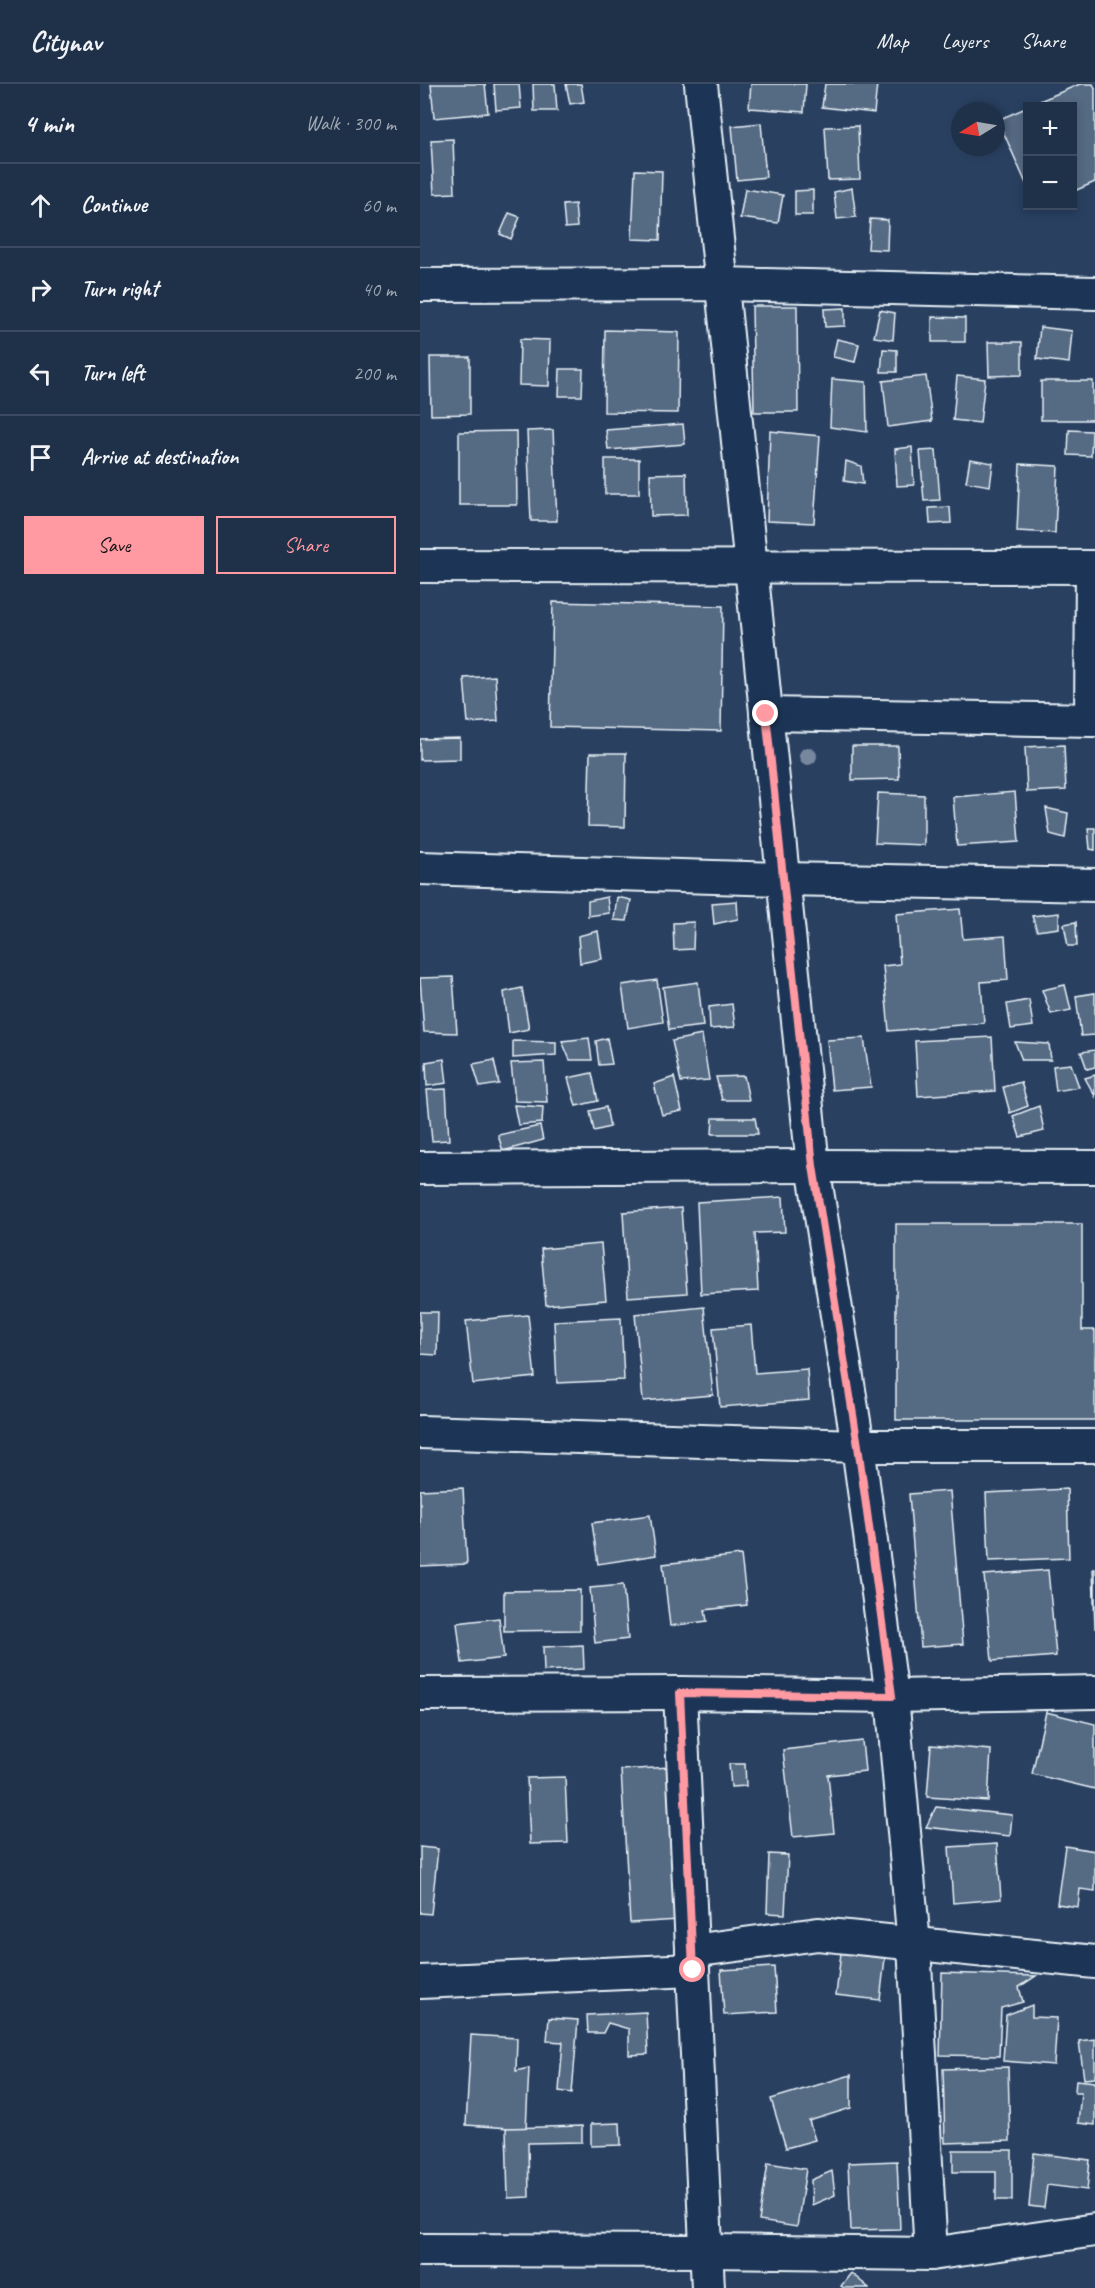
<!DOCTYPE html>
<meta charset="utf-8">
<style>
:root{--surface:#1f3049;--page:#273850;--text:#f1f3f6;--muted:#a1a9b4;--line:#3c4b61;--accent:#ff9aa2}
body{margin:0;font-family:Caveat,sans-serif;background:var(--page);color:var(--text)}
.controls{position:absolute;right:18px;top:18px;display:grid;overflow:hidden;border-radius:0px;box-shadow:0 3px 9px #0003}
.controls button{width:54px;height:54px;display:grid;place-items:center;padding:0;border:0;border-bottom:2px solid var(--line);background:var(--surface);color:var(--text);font:30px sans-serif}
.compass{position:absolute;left:531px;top:18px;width:54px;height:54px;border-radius:50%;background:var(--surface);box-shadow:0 3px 9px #0003;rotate:259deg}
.stop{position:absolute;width:18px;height:18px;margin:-14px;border:4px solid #ff9aa2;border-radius:50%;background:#fff}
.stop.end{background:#ff9aa2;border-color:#fff;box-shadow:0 2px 6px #0008}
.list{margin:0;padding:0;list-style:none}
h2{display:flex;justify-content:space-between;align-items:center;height:78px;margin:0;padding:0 24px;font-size:26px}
h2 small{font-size:20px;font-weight:400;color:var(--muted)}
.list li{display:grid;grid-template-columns:39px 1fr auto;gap:18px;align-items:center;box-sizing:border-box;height:84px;padding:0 24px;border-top:2px solid var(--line)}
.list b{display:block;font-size:22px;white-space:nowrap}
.list em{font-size:20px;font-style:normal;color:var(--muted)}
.actions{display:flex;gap:12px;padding:18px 24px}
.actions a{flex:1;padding:14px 0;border:2px solid var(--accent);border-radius:0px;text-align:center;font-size:21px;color:var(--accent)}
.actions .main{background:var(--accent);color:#111}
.icon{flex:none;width:33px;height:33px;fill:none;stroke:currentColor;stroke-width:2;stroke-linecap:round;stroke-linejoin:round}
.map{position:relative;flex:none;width:675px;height:2204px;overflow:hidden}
header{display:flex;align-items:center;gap:36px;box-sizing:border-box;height:84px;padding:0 30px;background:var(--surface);border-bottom:2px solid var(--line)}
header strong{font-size:28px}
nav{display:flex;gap:33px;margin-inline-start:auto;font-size:21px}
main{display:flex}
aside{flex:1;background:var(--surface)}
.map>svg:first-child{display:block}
</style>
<header>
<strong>Citynav</strong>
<nav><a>Map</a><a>Layers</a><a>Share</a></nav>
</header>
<main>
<aside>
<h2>4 min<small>Walk · 300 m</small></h2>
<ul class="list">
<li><svg class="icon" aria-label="ahead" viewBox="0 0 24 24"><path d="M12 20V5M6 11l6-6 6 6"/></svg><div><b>Continue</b></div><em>60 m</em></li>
<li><svg class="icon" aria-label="right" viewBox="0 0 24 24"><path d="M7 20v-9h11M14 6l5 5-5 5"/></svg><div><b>Turn right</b></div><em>40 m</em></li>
<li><svg class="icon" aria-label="left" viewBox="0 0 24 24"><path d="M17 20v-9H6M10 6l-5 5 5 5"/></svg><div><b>Turn left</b></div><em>200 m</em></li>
<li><svg class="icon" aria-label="arrive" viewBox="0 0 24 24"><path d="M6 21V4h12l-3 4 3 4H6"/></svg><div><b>Arrive at destination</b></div></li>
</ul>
<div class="actions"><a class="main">Save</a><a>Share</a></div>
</aside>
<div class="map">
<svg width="675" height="2204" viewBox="0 0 675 2204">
<rect width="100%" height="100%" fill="#294061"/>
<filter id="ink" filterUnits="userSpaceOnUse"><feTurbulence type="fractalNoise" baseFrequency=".0167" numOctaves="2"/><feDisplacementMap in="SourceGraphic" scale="12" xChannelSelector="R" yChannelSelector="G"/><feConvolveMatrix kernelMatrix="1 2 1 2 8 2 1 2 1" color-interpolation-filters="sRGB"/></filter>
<g filter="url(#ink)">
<g fill="#556a83" stroke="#e8f1f8" stroke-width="1.5">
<polygon points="11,0 65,0 68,29 14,34"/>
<polygon points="74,0 99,0 101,24 76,26"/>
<polygon points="113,0 135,0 137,27 114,27"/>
<polygon points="146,0 161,0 164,18 150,20"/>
<polygon points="331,0 386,0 384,28 329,24"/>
<polygon points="405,0 457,0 454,29 402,23"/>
<polygon points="660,0 673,0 675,4 675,98 652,108 652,22 608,22"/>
<polygon points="608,23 608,104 578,36"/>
<polygon points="341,39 346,93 317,96 312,42"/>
<polygon points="438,42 440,95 408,96 405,43"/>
<polygon points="33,55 35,109 14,110 11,56"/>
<polygon points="215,86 242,87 240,156 212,155"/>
<polygon points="432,104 436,133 417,135 414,108"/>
<polygon points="325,105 363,111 358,139 320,134"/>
<polygon points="393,106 393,131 375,131 375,107"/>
<polygon points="155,120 157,143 145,144 143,121"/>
<polygon points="89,129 100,133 91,155 80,150"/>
<polygon points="450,135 468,136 467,166 448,165"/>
<polygon points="332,222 377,222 378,328 334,328"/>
<polygon points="425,224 425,242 405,243 404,225"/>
<polygon points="460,226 475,229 473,256 454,253"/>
<polygon points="512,233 545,234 545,258 512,258"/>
<polygon points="620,243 652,247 649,279 617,275"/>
<polygon points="185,246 259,248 258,329 184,328"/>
<polygon points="100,255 130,256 129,302 99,301"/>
<polygon points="417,255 439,260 435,278 413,273"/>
<polygon points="568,258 602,258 602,291 569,292"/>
<polygon points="463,265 477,266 477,288 461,288"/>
<polygon points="10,273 50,273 50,330 11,331"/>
<polygon points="140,285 163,285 162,312 139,312"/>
<polygon points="506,292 512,337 468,343 463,297"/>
<polygon points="537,292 565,295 560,339 533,336"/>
<polygon points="412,295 446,298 447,348 410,343"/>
<rect x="621" y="297" width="52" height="39"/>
<polygon points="263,340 265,360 188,366 186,346"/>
<polygon points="133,346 137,437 111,437 107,347"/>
<polygon points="649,346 672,347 671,372 648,371"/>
<polygon points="96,347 97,421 39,421 39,348"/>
<polygon points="350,347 400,352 394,439 347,437"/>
<polygon points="492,363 494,401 477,402 475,365"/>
<polygon points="516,366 520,416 504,417 500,367"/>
<rect x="185" y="375" width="34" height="35"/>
<polygon points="550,375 573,379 570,402 546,398"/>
<polygon points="426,377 441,382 443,400 424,397"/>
<polygon points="600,380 638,382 635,449 597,447"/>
<polygon points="266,389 267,431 231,432 230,390"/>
<polygon points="530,423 531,439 510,440 509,424"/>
<polygon points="133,518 303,522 301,647 130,643"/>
<polygon points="75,592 78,637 48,639 44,594"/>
<polygon points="40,654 40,675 0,676 0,655"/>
<polygon points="644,661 646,706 607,708 605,663"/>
<polygon points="432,662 478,662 479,695 432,696"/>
<polygon points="170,669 206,669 205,743 168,742"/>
<polygon points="595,708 599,758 537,762 533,713"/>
<polygon points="458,709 504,711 504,761 455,759"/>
<polygon points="626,724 648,729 645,754 630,750"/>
<polygon points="668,744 675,744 675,766 670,765"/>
<polygon points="187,813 189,829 168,832 168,817"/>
<polygon points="197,813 211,816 207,837 194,836"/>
<polygon points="317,817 318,835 294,840 292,819"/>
<polygon points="540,825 543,855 585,852 588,896 561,898 564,939 469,947 463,882 480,880 476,830"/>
<polygon points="639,829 639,844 617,847 612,832"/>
<polygon points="274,838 273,865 254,866 253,839"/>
<polygon points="656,838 657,862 648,862 644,840"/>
<polygon points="178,847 182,875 160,879 158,852"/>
<polygon points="33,893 37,949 4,948 0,894"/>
<polygon points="237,896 243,938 208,944 202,901"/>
<polygon points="278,898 283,942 249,946 243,903"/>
<polygon points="645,901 651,926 631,930 622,906"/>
<polygon points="102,904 109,945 89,949 84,908"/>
<polygon points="675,909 675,951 661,952 656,912"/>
<polygon points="609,916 613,942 591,945 587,920"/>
<polygon points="312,920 315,943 290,945 289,923"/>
<polygon points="282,951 289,996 261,998 252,957"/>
<polygon points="572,953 575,1007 498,1012 495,957"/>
<polygon points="169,954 172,976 150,976 142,957"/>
<polygon points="187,954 192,980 179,981 176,957"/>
<polygon points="444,954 451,1003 412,1006 407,956"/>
<polygon points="93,957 136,958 136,971 93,974"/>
<polygon points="595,958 629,960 631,976 602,976"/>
<polygon points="675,966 675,983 667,985 661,968"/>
<polygon points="24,975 27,999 7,1002 6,978"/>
<polygon points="74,976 79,1000 60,1003 53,980"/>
<polygon points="124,978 127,1018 95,1017 91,979"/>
<polygon points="651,980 659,1003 636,1007 633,982"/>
<polygon points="172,989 178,1017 156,1022 148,994"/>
<polygon points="675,991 675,1012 665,994"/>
<polygon points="324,992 329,1016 302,1016 296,993"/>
<polygon points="254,993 262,1027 242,1031 234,1000"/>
<polygon points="601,998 608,1022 590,1029 583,1003"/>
<polygon points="26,1005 29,1056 12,1057 7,1006"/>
<polygon points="94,1021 123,1023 122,1039 98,1041"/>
<polygon points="619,1022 624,1047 600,1053 593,1032"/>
<polygon points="186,1023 190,1043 174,1047 170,1027"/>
<polygon points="293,1034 335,1034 338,1050 292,1050"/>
<polygon points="120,1042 123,1056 83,1067 78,1051"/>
<polygon points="363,1113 365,1148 335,1149 338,1207 281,1210 277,1118"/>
<polygon points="261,1124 267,1209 208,1213 203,1128"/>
<polygon points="476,1140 662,1140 662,1246 675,1246 675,1336 476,1336"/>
<polygon points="181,1160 186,1216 126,1221 121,1165"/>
<polygon points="284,1223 293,1311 223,1317 215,1230"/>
<polygon points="0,1228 18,1228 17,1271 0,1270"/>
<polygon points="108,1231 115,1293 53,1300 46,1237"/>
<polygon points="201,1234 204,1296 137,1299 134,1237"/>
<polygon points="331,1241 335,1289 387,1285 389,1316 300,1323 293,1244"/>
<polygon points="43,1404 47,1480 0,1482 0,1406"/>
<polygon points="647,1405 649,1474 569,1477 566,1409"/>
<polygon points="530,1407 543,1560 501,1563 489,1410"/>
<polygon points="230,1431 236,1471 178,1480 172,1439"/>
<polygon points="321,1471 327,1521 285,1526 287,1537 250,1542 243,1480"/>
<polygon points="673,1485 675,1485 675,1545"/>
<polygon points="628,1486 636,1572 572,1577 564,1491"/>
<polygon points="203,1501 208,1555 175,1559 170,1504"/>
<polygon points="160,1506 160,1546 84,1547 84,1507"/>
<polygon points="79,1534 84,1574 42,1579 37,1539"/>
<polygon points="163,1561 164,1585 124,1587 123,1563"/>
<polygon points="626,1628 675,1640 675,1705 612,1690"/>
<polygon points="442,1657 445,1687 408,1691 414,1749 373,1753 363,1666"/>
<polygon points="511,1661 571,1666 568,1717 507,1713"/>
<polygon points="309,1680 325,1680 326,1702 311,1703"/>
<polygon points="250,1683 259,1836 210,1839 201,1686"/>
<polygon points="145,1693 148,1759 110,1760 107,1694"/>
<polygon points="516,1723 592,1731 590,1752 506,1743"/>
<polygon points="577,1760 581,1815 533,1819 529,1763"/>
<polygon points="645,1762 675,1767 675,1807 660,1805 658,1823 637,1820"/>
<polygon points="0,1763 18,1765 11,1830 0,1829"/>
<polygon points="349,1770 368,1771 365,1830 347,1829"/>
<polygon points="421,1869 465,1874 460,1916 416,1911"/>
<polygon points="354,1883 357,1928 304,1931 301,1886"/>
<polygon points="522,1889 616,1892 599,1903 603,1918 581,1924 579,1972 520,1971"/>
<polygon points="612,1921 612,1933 637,1934 634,1981 583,1977 586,1931"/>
<polygon points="226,1928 228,1970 209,1971 209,1945 188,1939 183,1949 168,1949 167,1931"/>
<polygon points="129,1934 158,1936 152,2009 139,2007 143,1958 127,1957"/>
<polygon points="51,1951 97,1954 96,1987 109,1984 106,2045 46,2041"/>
<polygon points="675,1955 675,1994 664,1995 659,1957"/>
<polygon points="588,1983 590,2057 525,2059 523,1985"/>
<polygon points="431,1991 431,2024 389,2037 395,2056 366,2064 351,2015"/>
<polygon points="656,1996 675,1998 675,2041 658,2039 661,2008 655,2008"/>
<polygon points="200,2039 201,2061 171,2062 171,2040"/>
<polygon points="162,2042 162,2058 108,2059 109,2113 88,2114 86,2044"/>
<polygon points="533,2066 592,2066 592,2116 576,2116 576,2088 533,2088"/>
<polygon points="614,2069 670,2076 667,2106 627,2101 624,2124 609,2122"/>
<polygon points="477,2077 480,2145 431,2146 428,2079"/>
<polygon points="348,2079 386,2085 377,2143 339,2137"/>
<polygon points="412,2087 415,2111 392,2121 391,2096"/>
<polygon points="431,2189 449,2204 424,2204 421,2202"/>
</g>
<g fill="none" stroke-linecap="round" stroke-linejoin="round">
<g stroke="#e8f1f8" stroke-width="36">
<g id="street">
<polyline points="0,201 301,200 675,209"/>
<polyline points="0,482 675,483"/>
<polyline points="346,630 675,636"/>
<polyline points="671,636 672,483"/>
<polyline points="0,784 363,795 675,801"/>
<polyline points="0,1084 393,1082 675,1083"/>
<polyline points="0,1348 438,1362 675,1362"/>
<polyline points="260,1609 288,2204"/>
<polyline points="0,1610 260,1609 472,1612 675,1608"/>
<polyline points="272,1867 398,1850 675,1878"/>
<polyline points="0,1898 273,1886"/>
<polyline points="0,2166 286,2167 511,2170 494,1861 472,1612 438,1362 393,1082 281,0"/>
<polyline points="511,2170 675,2146"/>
</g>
</g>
<use href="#street" stroke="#1d3557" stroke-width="32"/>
</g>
<circle fill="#77889e" cx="388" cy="672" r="9"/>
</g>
<g fill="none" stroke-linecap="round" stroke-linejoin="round" filter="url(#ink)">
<polyline stroke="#ff9aa2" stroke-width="8" points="273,1886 260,1609 472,1612 438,1362 393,1082 346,630"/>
</g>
</svg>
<div class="controls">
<button>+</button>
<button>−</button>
</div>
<svg class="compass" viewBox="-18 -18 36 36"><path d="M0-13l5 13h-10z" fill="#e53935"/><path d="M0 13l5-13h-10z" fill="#a1a9b4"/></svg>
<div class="stop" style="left:273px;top:1886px"></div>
<div class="stop end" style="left:346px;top:630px"></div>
</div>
</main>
